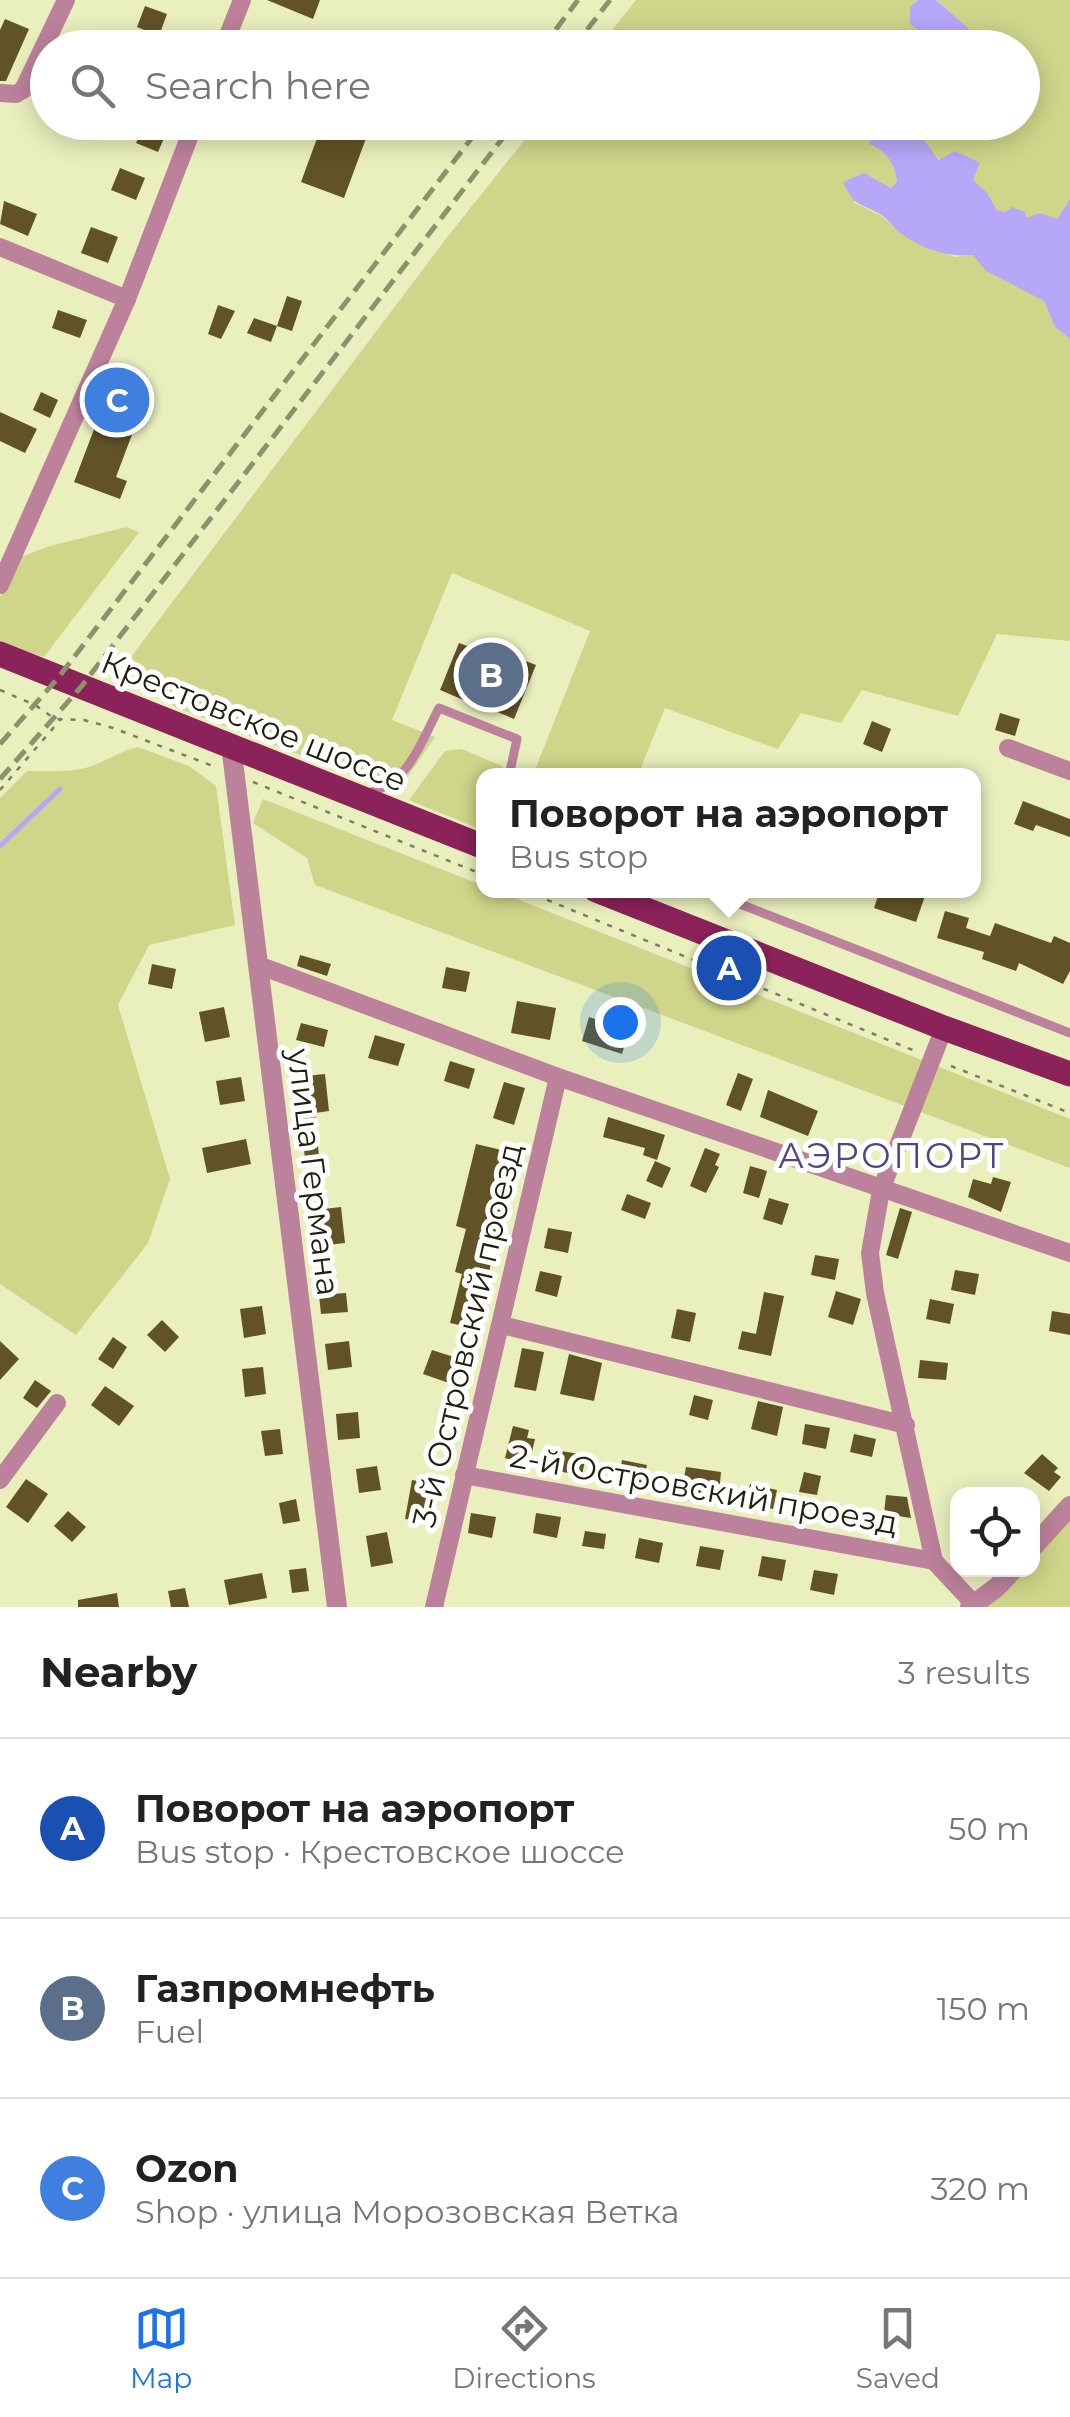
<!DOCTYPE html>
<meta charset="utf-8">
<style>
:root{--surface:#fff;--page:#f6f6f6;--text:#222;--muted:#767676;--line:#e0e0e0;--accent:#1a73e8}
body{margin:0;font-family:Montserrat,sans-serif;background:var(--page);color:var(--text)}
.controls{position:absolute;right:30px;bottom:30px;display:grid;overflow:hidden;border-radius:20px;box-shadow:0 5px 25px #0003}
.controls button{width:90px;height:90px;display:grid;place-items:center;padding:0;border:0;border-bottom:2px solid var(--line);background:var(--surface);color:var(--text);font:50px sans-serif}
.you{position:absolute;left:620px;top:1022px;width:35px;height:35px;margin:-25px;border:8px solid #fff;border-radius:50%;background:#1a73e8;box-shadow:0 0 0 15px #1a73e833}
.badge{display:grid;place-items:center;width:65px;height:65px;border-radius:50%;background:var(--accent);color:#fff;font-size:32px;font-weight:700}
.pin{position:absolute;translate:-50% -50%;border:5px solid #fff;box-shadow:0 2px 10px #0006}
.popup{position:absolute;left:476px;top:768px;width:505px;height:130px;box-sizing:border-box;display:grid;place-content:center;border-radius:20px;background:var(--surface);filter:drop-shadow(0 2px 8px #0005);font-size:32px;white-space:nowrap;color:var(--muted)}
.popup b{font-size:38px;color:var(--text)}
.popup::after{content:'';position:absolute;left:50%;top:100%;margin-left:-20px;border:20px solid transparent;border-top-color:var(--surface)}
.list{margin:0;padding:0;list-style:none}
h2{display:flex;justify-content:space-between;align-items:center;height:130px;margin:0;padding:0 40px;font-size:42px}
h2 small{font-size:32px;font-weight:400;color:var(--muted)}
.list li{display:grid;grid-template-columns:65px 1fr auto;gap:30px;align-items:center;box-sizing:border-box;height:180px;padding:0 40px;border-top:2px solid var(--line)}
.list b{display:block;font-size:38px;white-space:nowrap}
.list p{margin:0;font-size:32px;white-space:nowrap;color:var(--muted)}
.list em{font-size:32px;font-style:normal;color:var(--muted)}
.icon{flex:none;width:55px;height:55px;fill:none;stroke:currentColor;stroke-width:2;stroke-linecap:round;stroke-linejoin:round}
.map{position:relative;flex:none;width:1070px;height:1607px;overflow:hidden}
.search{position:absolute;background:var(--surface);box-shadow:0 5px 25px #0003;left:30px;right:30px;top:30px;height:110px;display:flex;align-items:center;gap:25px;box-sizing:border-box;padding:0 35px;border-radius:55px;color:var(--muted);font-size:38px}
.sheet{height:670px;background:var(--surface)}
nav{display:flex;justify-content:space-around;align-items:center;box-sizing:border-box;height:140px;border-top:2px solid var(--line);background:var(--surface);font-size:28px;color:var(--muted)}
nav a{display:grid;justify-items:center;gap:5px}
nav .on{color:var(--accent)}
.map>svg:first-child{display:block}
</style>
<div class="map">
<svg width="1070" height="1607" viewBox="0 0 1070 1607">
<rect width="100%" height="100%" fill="#eaefbe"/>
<g fill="#cfd589">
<polygon points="636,0 918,0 910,7 923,34 925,47 598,48"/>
<path d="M936,0H1070V199L1057,219L1025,218L997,210C977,174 959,180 937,157C925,144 919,130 904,123H939L959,127V123L1022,122V48L978,47L968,28Z"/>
<path d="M538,123H877L870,143C887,151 895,164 897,182L892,189L853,202L882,216L901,234L955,257L973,255L1044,301L1055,327L1070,339V641L997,634L958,716L862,690L841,723L801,713L778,749L665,708L638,775H533L590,631L452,573L392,720L435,737L406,779L391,790L175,707L131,657L445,240Z"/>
<polygon points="126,527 139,532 44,657 0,642 0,597 18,558 50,546"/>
<path d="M138,747L189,766L216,786L235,925L149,945L118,1005L170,1179L148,1243L76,1335L0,1284V798L27,771C48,771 72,773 92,766C108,760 120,751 138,747Z"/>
<polygon points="462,749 502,766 505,774 484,776 484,831 409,800 445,751"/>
<polygon points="263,799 484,886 484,890 497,891 1070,1119 1070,1168 315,885 307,858 253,823"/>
<polygon points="1070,1503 1070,1607 974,1607 1009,1570 1032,1570 1033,1544"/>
</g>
<g fill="#b7a7f9">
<polygon points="918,0 936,0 968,28 978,47 925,47 923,34 910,24 910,7"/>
<path d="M876,123C916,122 916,130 939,160L955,151L980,163L973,180L987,193L997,210L1006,212L1012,207L1025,212L1026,218L1040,213L1057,219L1070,199V339L1055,327L1044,301L986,271L973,255C947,258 921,248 900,233C894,228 889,221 883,216C860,201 857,211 843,182L864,173L891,188L897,182C895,164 887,151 869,144Z"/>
</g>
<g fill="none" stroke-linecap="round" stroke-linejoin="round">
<polyline stroke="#b7a7f9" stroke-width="5" points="0,846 60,789"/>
</g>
<g fill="#615327">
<polygon points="267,0 320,0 313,19"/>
<polygon points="145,6 167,14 159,36 137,27"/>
<polygon points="5,19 29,29 6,81 0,81 0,30"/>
<polygon points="145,122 169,127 158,152 136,143"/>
<polygon points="323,122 372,122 344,198 301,182"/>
<polygon points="120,168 145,178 136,200 111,190"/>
<polygon points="4,201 37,214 28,236 0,224"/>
<polygon points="91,227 118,237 108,263 81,253"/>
<polygon points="287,296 302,301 292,331 277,326"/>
<polygon points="218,305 235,311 221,339 208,334"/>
<polygon points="58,310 87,320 80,338 52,328"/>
<polygon points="254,318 277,326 271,342 247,333"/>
<polygon points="115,374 150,387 116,477 127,481 120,499 74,482"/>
<polygon points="41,392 58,400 50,418 33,410"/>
<polygon points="0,412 37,429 25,453 0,441"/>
<polygon points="459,643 486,653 482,662 509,673 515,657 536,665 514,719 495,711 501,694 473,683 466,701 440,690"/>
<polygon points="1000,713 1020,719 1015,736 995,730"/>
<polygon points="872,721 891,729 882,752 863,744"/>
<polygon points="1023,801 1070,819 1070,837 1036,825 1033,831 1014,824"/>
<polygon points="880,890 927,890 916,922 874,908"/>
<polygon points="945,911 969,918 966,928 990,936 995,923 1051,943 1054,936 1070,943 1070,971 1063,984 1019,963 1016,971 982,959 984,952 937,938"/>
<polygon points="300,955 331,964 327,976 297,966"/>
<polygon points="152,964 176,969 172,989 148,984"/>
<polygon points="446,967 470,972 466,992 442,988"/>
<polygon points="517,1001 556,1008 550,1040 511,1033"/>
<polygon points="224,1007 230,1037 205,1042 199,1012"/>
<polygon points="589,1017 629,1030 622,1054 582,1041"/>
<polygon points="301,1023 328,1030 324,1047 296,1040"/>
<polygon points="375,1035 405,1044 398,1066 368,1058"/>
<polygon points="450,1061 475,1069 469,1089 444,1081"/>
<polygon points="738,1073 753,1079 741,1111 726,1105"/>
<polygon points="325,1074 329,1111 315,1113 319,1157 305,1158 295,1077"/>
<polygon points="241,1077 245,1101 220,1105 216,1081"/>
<polygon points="504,1082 525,1088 514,1125 493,1118"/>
<polygon points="768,1090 818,1111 808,1136 760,1117"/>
<polygon points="608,1117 665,1135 657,1160 643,1155 645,1148 603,1137"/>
<polygon points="246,1139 251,1164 207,1173 202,1148"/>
<polygon points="476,1144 518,1154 503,1204 507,1205 498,1238 490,1238 486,1257 492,1258 478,1329 450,1323 462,1274 455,1272 466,1229 456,1226"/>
<polygon points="705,1148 720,1154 715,1165 719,1167 706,1193 690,1186"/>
<polygon points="655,1161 671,1168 662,1188 646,1181"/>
<polygon points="750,1166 767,1171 759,1198 743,1193"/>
<polygon points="993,1177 1011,1182 1001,1212 968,1197 973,1179 991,1184"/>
<polygon points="627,1194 651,1203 645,1219 621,1210"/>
<polygon points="769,1198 789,1204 782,1225 763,1219"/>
<polygon points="341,1207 345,1243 319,1246 315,1210"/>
<polygon points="900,1208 912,1212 898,1259 886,1255"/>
<polygon points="548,1228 572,1232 568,1253 544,1248"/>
<polygon points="815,1255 839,1259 835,1280 811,1275"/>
<polygon points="955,1270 979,1274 975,1295 951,1290"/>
<polygon points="540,1271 562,1276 557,1297 535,1291"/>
<polygon points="836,1291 861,1299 853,1325 828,1317"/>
<polygon points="764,1292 784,1296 771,1356 738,1349 742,1331 756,1334"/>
<polygon points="346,1293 348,1312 321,1314 319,1295"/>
<polygon points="930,1299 954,1304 950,1324 926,1319"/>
<polygon points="262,1306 266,1334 244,1338 240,1309"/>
<polygon points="677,1309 696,1313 690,1342 671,1338"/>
<polygon points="1052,1311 1070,1314 1070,1335 1049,1331"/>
<polygon points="162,1320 179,1337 165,1352 147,1335"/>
<polygon points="113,1337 127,1347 113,1369 98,1359"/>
<polygon points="0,1341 19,1359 0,1380"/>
<polygon points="349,1341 352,1367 328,1370 325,1344"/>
<polygon points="522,1348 544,1352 536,1391 514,1387"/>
<polygon points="432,1350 457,1358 449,1383 423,1374"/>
<polygon points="569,1354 602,1363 594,1401 560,1394"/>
<polygon points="920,1360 948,1363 946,1380 918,1378"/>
<polygon points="263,1367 266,1394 245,1397 242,1369"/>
<polygon points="35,1380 51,1391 37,1408 23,1398"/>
<polygon points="105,1386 134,1406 119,1426 91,1405"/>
<polygon points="694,1395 713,1400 708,1420 689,1415"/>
<polygon points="758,1401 783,1407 777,1436 751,1429"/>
<polygon points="358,1412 360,1438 338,1440 336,1414"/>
<polygon points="805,1424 830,1428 826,1449 802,1444"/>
<polygon points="513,1426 529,1430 527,1438 535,1439 529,1465 505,1458"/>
<polygon points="280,1429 283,1454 265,1456 261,1431"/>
<polygon points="854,1434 876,1439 872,1457 850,1452"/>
<polygon points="561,1451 586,1455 582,1476 558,1471"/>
<polygon points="1042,1454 1058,1468 1054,1472 1061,1477 1049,1491 1024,1473"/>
<polygon points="622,1460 647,1465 643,1485 619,1481"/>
<polygon points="377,1466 381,1490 359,1493 356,1469"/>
<polygon points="686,1467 721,1472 718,1505 680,1499"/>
<polygon points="804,1472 821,1476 817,1495 799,1492"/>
<polygon points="26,1479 48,1494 28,1523 6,1507"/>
<polygon points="412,1480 434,1484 429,1522 405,1519"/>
<polygon points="750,1484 777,1490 773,1509 746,1503"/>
<polygon points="886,1495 907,1497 911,1518 884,1514"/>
<polygon points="296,1499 300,1521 283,1524 279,1503"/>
<polygon points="68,1511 86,1527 72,1542 54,1526"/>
<polygon points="471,1513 496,1517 492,1538 468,1533"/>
<polygon points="536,1513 561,1517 557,1538 533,1533"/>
<polygon points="585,1531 606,1534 604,1549 582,1546"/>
<polygon points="387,1532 393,1563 371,1567 366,1536"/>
<polygon points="639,1538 663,1543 659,1563 635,1558"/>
<polygon points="700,1546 724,1550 720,1570 696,1566"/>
<polygon points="762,1556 786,1560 782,1581 758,1576"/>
<polygon points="306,1568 309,1591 292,1593 289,1570"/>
<polygon points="814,1570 838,1574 834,1595 810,1590"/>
<polygon points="262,1573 267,1598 229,1605 224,1580"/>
<polygon points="185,1588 189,1607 171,1607 168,1591"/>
<polygon points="117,1593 119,1607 78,1607 78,1600"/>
</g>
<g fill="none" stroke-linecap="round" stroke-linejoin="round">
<g stroke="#7c7f5e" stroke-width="2.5" stroke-dasharray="5 8" stroke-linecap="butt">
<polyline points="0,690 35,705 55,719 84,720 113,728 213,766"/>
<polyline points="253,782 484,875"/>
<polyline points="0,790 61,719"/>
<polyline points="523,890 915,1051"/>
<polyline points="951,1066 1070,1113"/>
</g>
<g stroke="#bd829b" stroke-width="9">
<path d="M368,793C409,783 421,742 439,708L517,739L509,776"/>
<polyline points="704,890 1070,1033"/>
</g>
<g stroke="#bd829b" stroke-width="18">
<polyline points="223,48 242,0"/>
<polyline points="0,93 16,94 23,90 66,0"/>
<polyline points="0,247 127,299"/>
<polyline points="0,585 127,299 195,122"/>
<polyline points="1008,748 1070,771"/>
<polyline points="258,965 558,1077 1070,1253"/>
<polyline points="944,1028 881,1190 870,1253 875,1293 934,1561 974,1604"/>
<polyline points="502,1325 906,1425"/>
<polyline points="464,1475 934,1561"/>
<polyline points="0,1480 57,1403"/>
<polyline points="434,1607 558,1077"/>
</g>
<g stroke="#bd829b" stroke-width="20">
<polyline points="231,745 337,1607"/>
<polyline points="1032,1548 1070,1506"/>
<polyline points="970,1607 997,1587 1013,1570"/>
</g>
<g stroke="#8b225a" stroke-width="25">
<polyline points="0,654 484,847"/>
<polyline points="596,890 944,1028 1070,1074"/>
</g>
<g stroke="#8d916e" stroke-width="5" stroke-dasharray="15 8" stroke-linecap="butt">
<polyline points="542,48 578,0"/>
<polyline points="573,48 610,0"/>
<polyline points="0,744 58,678 484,122"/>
<polyline points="0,779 81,687 515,122"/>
</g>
</g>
<g text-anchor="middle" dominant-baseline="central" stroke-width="10" stroke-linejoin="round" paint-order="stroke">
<g font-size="32" fill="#1f210e" stroke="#fff">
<text transform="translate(254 721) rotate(22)">Крестовское шоссе</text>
<text transform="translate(314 1172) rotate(83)">улица Германа</text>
<text transform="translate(467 1335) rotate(-77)">3-й Островский проезд</text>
<text transform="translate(704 1489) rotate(10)">2-й Островский проезд</text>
</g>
<g font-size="35" letter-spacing="2.5" fill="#534482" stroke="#fff">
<text x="892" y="1155">АЭРОПОРТ</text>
</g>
</g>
</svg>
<div class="controls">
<button><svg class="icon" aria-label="locate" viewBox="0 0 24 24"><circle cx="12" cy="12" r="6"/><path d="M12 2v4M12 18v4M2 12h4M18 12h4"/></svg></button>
</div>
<div class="you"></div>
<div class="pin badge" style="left:729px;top:968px;background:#1a4fb4">A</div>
<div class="popup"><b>Поворот на аэропорт</b>Bus stop</div>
<div class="pin badge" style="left:491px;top:675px;background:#5c6f8a">B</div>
<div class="pin badge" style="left:117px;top:400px;background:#3f7fe0">C</div>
<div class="search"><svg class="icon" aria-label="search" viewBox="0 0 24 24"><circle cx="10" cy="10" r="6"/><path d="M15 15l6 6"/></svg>Search here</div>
</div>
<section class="sheet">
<h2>Nearby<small>3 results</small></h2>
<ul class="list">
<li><span class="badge" style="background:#1a4fb4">A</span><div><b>Поворот на аэропорт</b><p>Bus stop · Крестовское шоссе</p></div><em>50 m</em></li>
<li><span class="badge" style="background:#5c6f8a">B</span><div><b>Газпромнефть</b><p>Fuel</p></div><em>150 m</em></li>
<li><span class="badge" style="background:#3f7fe0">C</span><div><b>Ozon</b><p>Shop · улица Морозовская Ветка</p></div><em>320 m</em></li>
</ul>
</section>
<nav>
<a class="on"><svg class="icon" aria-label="map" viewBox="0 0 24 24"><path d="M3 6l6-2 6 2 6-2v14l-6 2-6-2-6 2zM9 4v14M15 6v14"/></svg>Map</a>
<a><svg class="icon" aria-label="directions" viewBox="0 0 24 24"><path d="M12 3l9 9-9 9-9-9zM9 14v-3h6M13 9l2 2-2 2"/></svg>Directions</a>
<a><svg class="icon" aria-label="saved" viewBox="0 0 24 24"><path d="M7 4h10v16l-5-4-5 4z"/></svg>Saved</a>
</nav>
